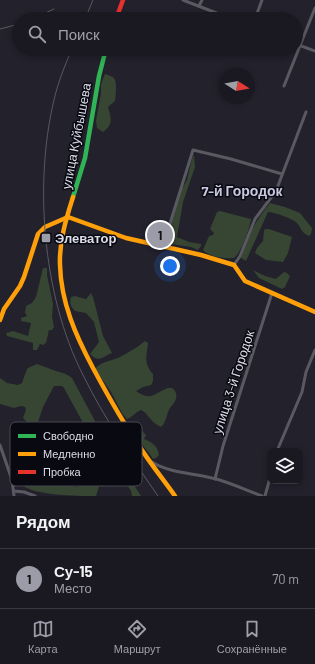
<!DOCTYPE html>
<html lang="ru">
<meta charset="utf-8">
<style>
:root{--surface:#1a1921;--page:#27262e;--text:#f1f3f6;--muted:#9fa0a5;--line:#38383f;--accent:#9c9ba8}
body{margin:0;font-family:Barlow,sans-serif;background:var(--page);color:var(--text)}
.controls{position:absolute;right:12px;bottom:12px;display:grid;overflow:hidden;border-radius:8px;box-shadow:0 2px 6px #0003}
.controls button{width:36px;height:36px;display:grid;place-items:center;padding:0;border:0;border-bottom:1px solid var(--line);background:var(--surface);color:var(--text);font:20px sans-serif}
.compass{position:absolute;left:219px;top:68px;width:36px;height:36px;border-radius:50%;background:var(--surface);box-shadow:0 2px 6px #0003;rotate:101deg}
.you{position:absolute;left:170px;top:266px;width:14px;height:14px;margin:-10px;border:3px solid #fff;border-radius:50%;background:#1a73e8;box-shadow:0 0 0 6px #1a73e833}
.badge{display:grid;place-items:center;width:26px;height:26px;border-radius:50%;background:var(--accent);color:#111;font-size:13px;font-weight:700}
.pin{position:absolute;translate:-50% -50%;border:2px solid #fff;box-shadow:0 1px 4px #0006}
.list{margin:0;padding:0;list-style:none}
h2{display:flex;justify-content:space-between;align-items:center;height:52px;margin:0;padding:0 16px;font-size:17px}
h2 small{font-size:13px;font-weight:400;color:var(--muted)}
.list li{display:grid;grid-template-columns:26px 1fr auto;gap:12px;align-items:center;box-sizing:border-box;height:60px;padding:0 16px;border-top:1px solid var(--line)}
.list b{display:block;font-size:15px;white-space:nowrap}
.list p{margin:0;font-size:13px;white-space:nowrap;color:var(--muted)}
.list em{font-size:13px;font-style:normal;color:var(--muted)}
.icon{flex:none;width:22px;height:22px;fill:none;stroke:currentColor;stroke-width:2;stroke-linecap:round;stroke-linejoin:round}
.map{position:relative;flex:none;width:315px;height:496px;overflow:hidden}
.search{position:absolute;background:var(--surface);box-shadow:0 2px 6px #0003;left:12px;right:12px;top:12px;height:44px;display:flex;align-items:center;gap:10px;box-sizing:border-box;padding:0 14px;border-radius:22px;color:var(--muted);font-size:15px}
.sheet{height:112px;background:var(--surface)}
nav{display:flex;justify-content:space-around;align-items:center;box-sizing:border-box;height:56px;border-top:1px solid var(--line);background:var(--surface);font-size:11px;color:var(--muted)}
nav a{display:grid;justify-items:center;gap:2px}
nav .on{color:var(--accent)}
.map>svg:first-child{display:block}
</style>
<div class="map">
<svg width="315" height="496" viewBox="0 0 315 496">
<rect width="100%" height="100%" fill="#22212c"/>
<g fill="#364632">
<path d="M105,74C108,75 112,76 114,78C117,81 116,96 115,101L108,107C111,118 114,124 103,132L97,128L96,121L101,93V84Z"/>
<polygon points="194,155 195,167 183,202 177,237 189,242 201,244 201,246 198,250 191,247 171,244 169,235 169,230 182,189 187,180 192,159"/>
<path d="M270,203L285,207L300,213L312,228L311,234L309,236C302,233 301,229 298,224C294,219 274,212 268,212L246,261L241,258C246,237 257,219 270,203Z"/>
<path d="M220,211L251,219C250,228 241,253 234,258C226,259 209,257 203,250L209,236L213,235L214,233L210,229L217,212Z"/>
<polygon points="265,229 269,229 292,237 288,253 283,262 266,260 255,253 257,248 263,241 264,231"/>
<polygon points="43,268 47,268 47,275 53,304 52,317 54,327 52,330 49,330 46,343 43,345 40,344 37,350 33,350 33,343 7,336 6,333 13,331 28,336 31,323 21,321 21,318 27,316 25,313 26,306 32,303 36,297"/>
<polygon points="253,270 265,276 276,279 284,272 287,273 290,276 285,287 282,289 259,278"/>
<path d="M91,293L93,297L103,336L112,353C102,357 99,363 90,354L99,342L94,322L86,313L75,311C71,307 69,303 71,297L75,296L86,299Z"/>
<path d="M145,341L148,343C147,355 143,363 153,374V381L151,385L143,387L136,391C141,394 145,397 151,396C158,395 170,382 175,391C179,398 174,403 170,408C166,414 167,422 161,427C151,423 148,413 141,410C135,412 133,417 127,419L122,413L111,392L95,369C100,362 110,361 118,358C127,353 137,348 145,341Z"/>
<path d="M37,364C43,366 48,368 53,370C61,373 64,372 72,378L95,421L119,462L141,496H132L131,491L116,468L113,467L102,477L96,496C79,496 25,496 19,481L26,478L31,484H35L40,474L45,480H49C53,476 61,471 66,477C68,480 68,483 71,486L75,487L90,484C98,476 103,462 92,455C89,453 85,452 85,448C84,442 89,436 87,430L64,388L62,386H54L43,407L38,422L35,424H29L23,418L26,410L25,407L21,406L14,408L0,404V378L7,383L18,385L22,383L23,380L27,369L30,367Z"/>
<path d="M135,424L146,435L144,439C152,442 158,446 159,455L156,458L153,459C146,447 135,440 131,426Z"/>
</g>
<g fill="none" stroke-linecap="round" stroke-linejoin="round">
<g stroke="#5a5962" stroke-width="3">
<polyline points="183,0 232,19"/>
<polyline points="199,6 202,0"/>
<polyline points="255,19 262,0"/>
<polyline points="296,44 315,51"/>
<polyline points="284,86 315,8"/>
<polyline points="159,245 164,239 167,233 193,150 231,159 282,174"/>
<polyline points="234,265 240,256 255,219 276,191 306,112"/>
<polyline points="0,445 12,480 14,496"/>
<polyline points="277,451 302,392 306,372 315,350"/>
<path d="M152,462C169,473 193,473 212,478C229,482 246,490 262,496"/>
<polyline points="215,479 223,446 272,293"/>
<polyline points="14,491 24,492 35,496"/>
<polyline points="265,496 270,478"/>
</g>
<polyline stroke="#30b455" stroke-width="4.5" points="73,197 85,158 99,76 106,49"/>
<g stroke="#ff9f0a" stroke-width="4.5">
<path d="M73,197C66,219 59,242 60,265C61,303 76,336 93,368C107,394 121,420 138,444C149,462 163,479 175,496"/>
<polyline points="68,217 126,238 201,255 234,265 245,281 315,312"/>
<polyline points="0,320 4,309 20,286 24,277 38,234 45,227 68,217"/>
</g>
<polyline stroke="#e5322d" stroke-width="4.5" points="116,19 123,0"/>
<g stroke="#5a5962" stroke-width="1">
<polyline points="32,19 54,9"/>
<polyline points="85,19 93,0"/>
<polyline points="0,29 19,24"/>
<path d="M72,49C66,63 60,77 56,92C33,178 42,295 83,375C104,418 131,457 158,496"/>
</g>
</g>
<rect fill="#9c9ba8" stroke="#090911" stroke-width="1.5" x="41" y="233" width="10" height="10" rx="2"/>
<g text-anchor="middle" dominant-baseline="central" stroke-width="3" stroke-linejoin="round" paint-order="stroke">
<g font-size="13" fill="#ddddea" stroke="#090911">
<text transform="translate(76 136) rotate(-79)">улица Куйбышева</text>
<text transform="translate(233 382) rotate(-72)">улица 3-й Городок</text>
</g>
<g font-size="13" font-weight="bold" fill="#ddddea" stroke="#090911" text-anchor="start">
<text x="55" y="238">Элеватор</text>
</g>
<g font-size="14" font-weight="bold" fill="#c8c7e0" stroke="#090911">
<text x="242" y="190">7-й Городок</text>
</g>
</g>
<rect x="10" y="422" width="132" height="64" rx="6" fill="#090911" stroke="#494952" stroke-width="1"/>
<rect x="18" y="434" width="18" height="4" fill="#30b455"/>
<rect x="18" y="452" width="18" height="4" fill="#ff9f0a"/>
<rect x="18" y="470" width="18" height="4" fill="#e5322d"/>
<g font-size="11" fill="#ddddea">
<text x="43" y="440">Свободно</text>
<text x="43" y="458">Медленно</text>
<text x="43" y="476">Пробка</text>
</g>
</svg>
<div class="controls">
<button><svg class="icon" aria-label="layers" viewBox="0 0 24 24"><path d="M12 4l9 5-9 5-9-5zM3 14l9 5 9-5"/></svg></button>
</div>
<svg class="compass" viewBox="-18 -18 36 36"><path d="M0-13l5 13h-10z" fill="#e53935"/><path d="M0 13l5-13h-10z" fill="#9fa0a5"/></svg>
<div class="you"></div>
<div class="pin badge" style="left:160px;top:235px">1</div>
<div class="search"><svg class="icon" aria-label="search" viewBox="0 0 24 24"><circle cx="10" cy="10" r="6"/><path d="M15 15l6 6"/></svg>Поиск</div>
</div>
<section class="sheet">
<h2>Рядом<small></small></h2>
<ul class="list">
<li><span class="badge">1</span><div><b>Су-15</b><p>Место</p></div><em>70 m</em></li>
</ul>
</section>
<nav>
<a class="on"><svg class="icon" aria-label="map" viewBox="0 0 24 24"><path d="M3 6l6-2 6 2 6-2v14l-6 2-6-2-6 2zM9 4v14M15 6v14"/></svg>Карта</a>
<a><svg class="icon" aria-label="directions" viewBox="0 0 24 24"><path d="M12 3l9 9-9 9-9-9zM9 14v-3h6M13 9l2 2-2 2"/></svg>Маршрут</a>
<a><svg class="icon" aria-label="saved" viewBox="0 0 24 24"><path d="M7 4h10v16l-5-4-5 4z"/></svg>Сохранённые</a>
</nav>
